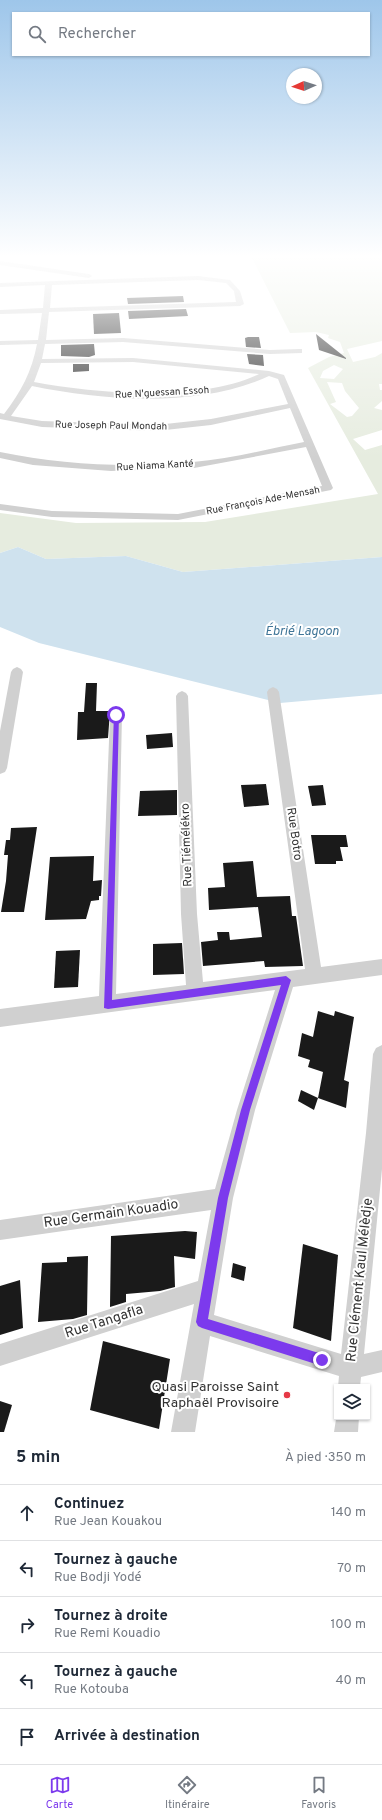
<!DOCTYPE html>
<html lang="fr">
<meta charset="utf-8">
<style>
:root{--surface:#fff;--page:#f6f6f7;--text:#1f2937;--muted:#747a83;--line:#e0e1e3;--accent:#7c3aed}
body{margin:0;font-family:Overpass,sans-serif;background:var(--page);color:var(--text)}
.controls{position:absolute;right:12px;bottom:12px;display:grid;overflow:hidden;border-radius:0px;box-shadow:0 1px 3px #0004}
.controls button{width:36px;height:36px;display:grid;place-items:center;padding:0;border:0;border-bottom:1px solid var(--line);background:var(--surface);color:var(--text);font:20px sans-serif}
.compass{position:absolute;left:286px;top:68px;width:36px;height:36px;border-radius:50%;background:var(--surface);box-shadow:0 1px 3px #0004;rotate:267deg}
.stop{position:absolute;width:12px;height:12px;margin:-9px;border:3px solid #7c3aed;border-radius:50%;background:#fff}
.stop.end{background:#7c3aed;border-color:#fff;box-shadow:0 1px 4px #0008}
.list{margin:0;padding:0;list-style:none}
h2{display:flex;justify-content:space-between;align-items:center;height:52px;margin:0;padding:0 16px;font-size:17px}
h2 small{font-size:13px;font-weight:400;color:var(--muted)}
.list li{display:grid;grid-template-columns:26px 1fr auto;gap:12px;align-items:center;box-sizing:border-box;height:56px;padding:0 16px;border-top:1px solid var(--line)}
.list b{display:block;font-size:15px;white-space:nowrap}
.list p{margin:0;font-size:13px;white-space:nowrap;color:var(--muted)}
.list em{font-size:13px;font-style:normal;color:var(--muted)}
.icon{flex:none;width:22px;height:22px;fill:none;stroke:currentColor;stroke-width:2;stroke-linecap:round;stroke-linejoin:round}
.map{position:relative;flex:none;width:382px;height:1432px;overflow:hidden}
.search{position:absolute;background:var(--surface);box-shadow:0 1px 3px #0004;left:12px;right:12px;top:12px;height:44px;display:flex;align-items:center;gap:10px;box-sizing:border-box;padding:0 14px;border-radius:0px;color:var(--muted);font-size:15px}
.sheet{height:332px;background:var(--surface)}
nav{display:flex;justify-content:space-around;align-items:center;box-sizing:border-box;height:56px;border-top:1px solid var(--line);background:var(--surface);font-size:11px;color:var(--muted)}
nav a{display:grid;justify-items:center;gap:2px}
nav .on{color:var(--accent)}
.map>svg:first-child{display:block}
</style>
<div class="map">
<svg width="382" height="1432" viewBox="0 0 382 1432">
<rect width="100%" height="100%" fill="#fff"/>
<path fill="#e6ecdf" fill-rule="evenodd" d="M252,258H382V341L347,349L353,362L375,357L382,353V384H379L380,390H382V401L374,408L382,410V430L353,439L365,450L382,445V557L183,572L126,556L46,559L18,547L0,553V513L76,523L205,522L378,494L308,368L329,357L344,353L340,342L328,338L329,335L316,332L290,333ZM334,365L343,369L334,379L320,378L323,371ZM327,382L342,383L345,391L359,408L352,416L347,417L330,404L336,402Z"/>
<polygon fill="#cfe2ee" points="18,547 46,559 126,556 183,572 382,557 382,694 280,703 39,643 0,627 0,553"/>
<g fill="#1a1a1a">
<polygon points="183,296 184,302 128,304 127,298"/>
<polygon points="186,309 188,316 129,319 128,311"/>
<polygon points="119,313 121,333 94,334 93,314"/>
<polygon points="316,334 346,358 346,359 319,350"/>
<polygon points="248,337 259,337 261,348 246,347 245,338"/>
<polygon points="94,344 95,355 89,357 61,356 61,345"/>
<polygon points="247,354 263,355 264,366 249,364"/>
<polygon points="73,364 89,364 89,371 73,372"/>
<polygon points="86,683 97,683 96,711 110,711 108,738 77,740 78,712 84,712"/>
<polygon points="172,733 173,747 147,749 146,735"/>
<polygon points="266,784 269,805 244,807 241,785"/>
<polygon points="323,785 326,805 312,806 308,786"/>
<polygon points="177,790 177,815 138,816 140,791"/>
<polygon points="37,827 24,912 1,912 6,881 8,855 4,855 6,840 10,840 11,828"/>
<polygon points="311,835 346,835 348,847 340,847 343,861 336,861 336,864 315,864"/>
<polygon points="94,856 93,881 102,880 101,896 99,896 99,900 91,901 86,919 45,920 50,857"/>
<polygon points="253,861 257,897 290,896 292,916 296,916 303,966 265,967 264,961 203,966 201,942 218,940 217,932 229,932 230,940 262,937 258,907 209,910 208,888 225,887 223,863"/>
<polygon points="182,943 184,974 153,975 153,944"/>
<polygon points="80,950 78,987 54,988 56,951"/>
<polygon points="318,1011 334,1016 335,1011 354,1017 344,1080 349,1082 346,1108 318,1098 323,1072 308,1067 310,1060 298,1056 302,1033 313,1037"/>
<polygon points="301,1090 318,1098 314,1110 298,1101"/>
<polygon points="185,1231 197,1232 195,1259 174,1256 175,1287 160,1291 126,1294 126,1302 110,1307 111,1236"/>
<polygon points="303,1244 338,1255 331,1341 293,1328"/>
<polygon points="88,1256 87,1315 73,1319 38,1322 42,1263 67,1262 67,1257"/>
<polygon points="233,1263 246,1267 244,1281 231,1277"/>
<polygon points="20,1280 23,1328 0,1335 0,1286"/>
<polygon points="103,1341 170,1359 159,1429 90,1410"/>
<polygon points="0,1401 12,1405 4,1432 0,1432"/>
</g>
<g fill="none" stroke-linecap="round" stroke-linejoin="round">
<g fill="#d0d0d0" fill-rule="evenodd">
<polygon points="0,261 89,274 92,276 89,278 0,265"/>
<path d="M198,276L230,280L240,291L244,304L240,306L49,312L46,340L123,338L270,350L299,349H302V353L270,354L123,342L45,344L42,359L133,358L269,371L284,375L333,488L331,490L178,520L52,517L0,510V504L52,511L178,514L322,486L306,447L194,468L111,471L33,465L0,458V452C63,465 130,468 193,462C230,459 268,449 304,442L290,408L211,425L156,431L42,427L0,419V413L4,414C21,392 32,371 37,344L0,345V341L38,340L42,313L0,314V310L43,308L45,285L0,287V283ZM198,280L226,283L234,291L236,302L50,308L52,285ZM133,362L259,374C201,402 97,394 34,382L41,363ZM269,376L278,379L288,404L211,419L156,425L42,421L11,416L32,386C106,401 199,408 269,376Z"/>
<polygon points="17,667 21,669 23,672 7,768 5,772 0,774 0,731 11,672 13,669"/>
<polygon points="273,687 277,689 279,692 321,967 382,959 382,975 293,987 255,1110 233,1198 214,1315 341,1354 366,1133 373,1054 376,1048 382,1045 382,1169 364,1354 382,1350 382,1372 361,1377 360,1387 338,1387 339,1376 210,1336 195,1432 171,1432 194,1304 0,1366 0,1344 198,1281 211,1210 0,1240 0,1220 215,1189 237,1110 275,990 0,1027 0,1009 99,996 110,715 111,711 116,710 121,711 122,715 116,994 186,985 181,914 176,696 178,693 182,691 186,693 188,696 197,914 203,982 305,969 267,692 269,689"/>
<polygon points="337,1413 337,1417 359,1417 358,1432 334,1432"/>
</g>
</g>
<linearGradient id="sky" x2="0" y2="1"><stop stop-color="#9ec6ea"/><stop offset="0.56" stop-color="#fff"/><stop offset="1" stop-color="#fff" stop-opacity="0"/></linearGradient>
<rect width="382" height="458" fill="url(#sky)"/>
<polygon fill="#7c3aed" points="114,713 116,713 119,715 112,1000 286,976 291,980 250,1110 228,1198 208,1319 322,1354 325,1356 327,1360 325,1364 322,1366 202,1328 198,1326 196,1322 218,1198 241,1110 281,985 108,1009 104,1008"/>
<circle fill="#e63946" stroke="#fff" stroke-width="1.5" cx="287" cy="1395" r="4"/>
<g text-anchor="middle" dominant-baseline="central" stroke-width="4" stroke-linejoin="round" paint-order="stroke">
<g font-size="10" fill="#333" stroke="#fff">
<text transform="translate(162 393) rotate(-3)">Rue N'guessan Essoh</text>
<text transform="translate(111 426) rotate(1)">Rue Joseph Paul Mondah</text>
<text transform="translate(155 466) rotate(-3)">Rue Niama Kanté</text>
<text transform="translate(263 501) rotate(-11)">Rue François Ade-Mensah</text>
</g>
<g font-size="12" fill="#333" stroke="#fff">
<text transform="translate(294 834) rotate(82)">Rue Botro</text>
<text transform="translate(187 845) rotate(-92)">Rue Tiémélékro</text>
</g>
<g font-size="13" font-style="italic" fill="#3f7597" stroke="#fff">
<text x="302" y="632">Ébrié Lagoon</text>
</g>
<g font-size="14" fill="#333" stroke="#fff">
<text transform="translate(111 1214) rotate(-8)">Rue Germain Kouadio</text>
<text transform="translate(360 1280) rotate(-84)">Rue Clément Kaul Mélèdje</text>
<text transform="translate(104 1322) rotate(-18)">Rue Tangafla</text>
</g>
<g font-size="14" fill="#333" stroke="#fff" text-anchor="end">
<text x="279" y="1387">Quasi Paroisse Saint<tspan x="279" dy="16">Raphaël Provisoire</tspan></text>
</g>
</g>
</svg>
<div class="controls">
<button><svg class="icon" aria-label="layers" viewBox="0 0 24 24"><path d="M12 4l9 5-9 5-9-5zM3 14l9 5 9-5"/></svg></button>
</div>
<svg class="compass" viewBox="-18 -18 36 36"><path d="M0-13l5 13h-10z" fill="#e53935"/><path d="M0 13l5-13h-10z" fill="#747a83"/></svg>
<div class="stop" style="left:116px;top:715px"></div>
<div class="stop end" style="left:322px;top:1360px"></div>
<div class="search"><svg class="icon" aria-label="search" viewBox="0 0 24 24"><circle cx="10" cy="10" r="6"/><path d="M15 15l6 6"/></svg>Rechercher</div>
</div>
<section class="sheet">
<h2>5 min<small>À pied · 350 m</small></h2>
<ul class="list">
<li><svg class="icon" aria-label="ahead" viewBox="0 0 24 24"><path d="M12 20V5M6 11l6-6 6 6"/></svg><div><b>Continuez</b><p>Rue Jean Kouakou</p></div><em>140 m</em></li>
<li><svg class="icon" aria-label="left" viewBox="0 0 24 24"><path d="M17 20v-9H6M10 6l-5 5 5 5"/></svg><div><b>Tournez à gauche</b><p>Rue Bodji Yodé</p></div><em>70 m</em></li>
<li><svg class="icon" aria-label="right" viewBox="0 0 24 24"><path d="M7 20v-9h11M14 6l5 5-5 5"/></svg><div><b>Tournez à droite</b><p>Rue Remi Kouadio</p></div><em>100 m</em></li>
<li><svg class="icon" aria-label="left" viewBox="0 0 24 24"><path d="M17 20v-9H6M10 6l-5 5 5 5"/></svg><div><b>Tournez à gauche</b><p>Rue Kotouba</p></div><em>40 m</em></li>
<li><svg class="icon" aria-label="arrive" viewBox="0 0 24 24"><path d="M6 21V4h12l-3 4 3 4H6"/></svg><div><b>Arrivée à destination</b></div></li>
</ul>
</section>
<nav>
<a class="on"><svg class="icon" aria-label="map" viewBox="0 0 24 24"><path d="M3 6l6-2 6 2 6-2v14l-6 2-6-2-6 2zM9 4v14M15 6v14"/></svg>Carte</a>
<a><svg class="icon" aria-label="directions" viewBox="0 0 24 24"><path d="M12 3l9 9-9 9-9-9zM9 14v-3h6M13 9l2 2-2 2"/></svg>Itinéraire</a>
<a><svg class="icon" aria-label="saved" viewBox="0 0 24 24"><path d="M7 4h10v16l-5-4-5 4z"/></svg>Favoris</a>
</nav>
